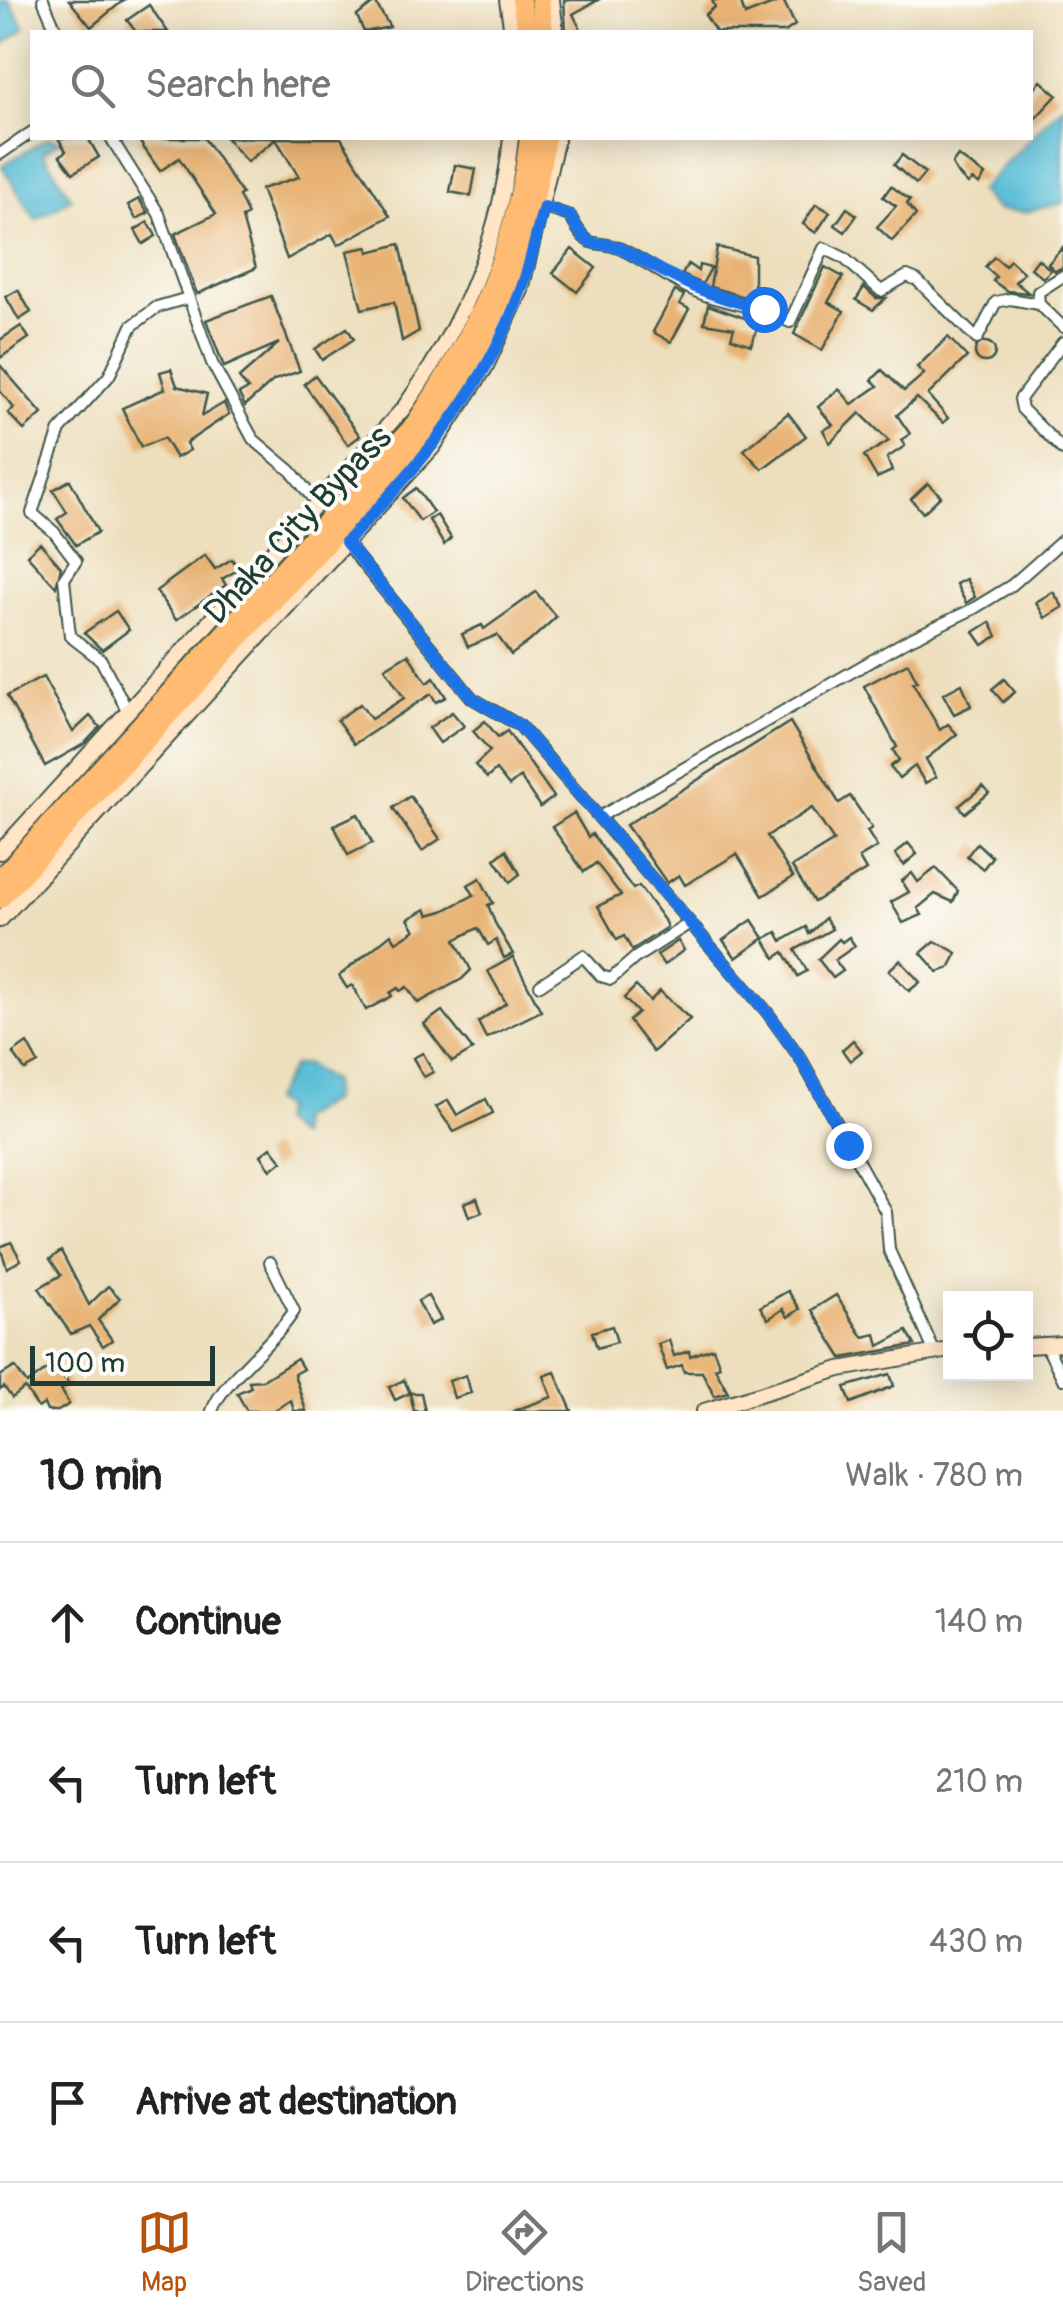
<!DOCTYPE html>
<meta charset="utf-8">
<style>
:root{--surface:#fff;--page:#f2f2f2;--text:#222;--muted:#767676;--line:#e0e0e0;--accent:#b45309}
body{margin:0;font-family:Pangolin,sans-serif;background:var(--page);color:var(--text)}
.controls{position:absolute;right:30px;bottom:30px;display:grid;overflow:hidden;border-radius:0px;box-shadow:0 5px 25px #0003}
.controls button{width:90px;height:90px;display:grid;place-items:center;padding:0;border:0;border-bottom:2px solid var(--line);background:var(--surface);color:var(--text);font:50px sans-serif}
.scale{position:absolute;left:30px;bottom:25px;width:185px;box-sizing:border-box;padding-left:10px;border:5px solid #1f3d34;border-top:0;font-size:28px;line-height:35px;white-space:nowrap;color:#1f3d34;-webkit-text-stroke:8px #fdfcf7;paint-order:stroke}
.stop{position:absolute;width:30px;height:30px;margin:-22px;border:8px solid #1a73e8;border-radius:50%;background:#fff}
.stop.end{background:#1a73e8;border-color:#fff;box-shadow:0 2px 10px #0008}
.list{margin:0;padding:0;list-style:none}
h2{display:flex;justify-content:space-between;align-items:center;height:130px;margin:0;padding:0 40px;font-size:42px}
h2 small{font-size:32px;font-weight:400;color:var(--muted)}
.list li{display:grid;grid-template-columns:65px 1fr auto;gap:30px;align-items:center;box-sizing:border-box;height:160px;padding:0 40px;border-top:2px solid var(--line)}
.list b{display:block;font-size:38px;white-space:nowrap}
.list em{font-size:32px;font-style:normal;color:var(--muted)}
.icon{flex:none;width:55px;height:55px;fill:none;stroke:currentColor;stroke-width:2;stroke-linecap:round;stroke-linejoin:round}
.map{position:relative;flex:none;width:1063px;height:1411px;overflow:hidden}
.search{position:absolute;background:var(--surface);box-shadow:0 5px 25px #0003;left:30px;right:30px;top:30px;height:110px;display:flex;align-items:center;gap:25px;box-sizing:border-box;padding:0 35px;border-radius:0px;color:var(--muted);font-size:38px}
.sheet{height:770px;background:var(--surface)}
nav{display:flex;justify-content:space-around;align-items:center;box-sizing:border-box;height:140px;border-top:2px solid var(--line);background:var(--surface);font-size:28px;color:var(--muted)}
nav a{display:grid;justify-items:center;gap:5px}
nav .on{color:var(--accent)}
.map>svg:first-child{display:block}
</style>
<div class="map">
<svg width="1063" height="1411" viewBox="0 0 1063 1411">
<rect width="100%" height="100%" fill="#fdfcf7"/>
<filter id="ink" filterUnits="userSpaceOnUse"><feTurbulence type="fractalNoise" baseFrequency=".01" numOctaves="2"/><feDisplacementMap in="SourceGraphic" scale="20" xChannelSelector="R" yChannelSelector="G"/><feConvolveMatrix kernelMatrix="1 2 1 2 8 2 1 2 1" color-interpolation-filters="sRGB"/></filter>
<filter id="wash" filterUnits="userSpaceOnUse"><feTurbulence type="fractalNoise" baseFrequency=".0048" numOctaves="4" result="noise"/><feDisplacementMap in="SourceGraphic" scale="40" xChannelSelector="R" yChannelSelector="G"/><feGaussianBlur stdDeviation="2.25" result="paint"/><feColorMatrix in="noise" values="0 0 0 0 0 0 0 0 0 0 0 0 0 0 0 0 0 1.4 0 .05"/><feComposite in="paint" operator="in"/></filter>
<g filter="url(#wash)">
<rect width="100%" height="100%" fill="#eddfbd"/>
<g fill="#58bdd6" stroke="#3c7d85" stroke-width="2.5">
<polygon points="0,0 9,0 25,28 0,47"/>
<polygon points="1063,104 1063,203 1024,212 997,210 979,191"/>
<polygon points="48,138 60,141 43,152 71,198 36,220 2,166"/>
<polygon points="305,1064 332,1082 332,1100 299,1119 298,1137 280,1122 283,1108 272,1101 293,1066"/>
</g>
<g id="blocks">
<g fill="#e8b374">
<polygon points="69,0 124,0 91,27"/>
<polygon points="564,0 598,0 573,14 582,32 566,32"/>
<polygon points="712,0 740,0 745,15 783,0 795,25 785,32 716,32 705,15 715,7"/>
<polygon points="375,2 390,27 364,32 357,16"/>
<polygon points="149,5 168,32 136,32 127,20"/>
<polygon points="1041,81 1057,95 1030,124 1030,94"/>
<polygon points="58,138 88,138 99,157 73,173 60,156 66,151"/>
<polygon points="137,138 204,138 242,194 239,196 248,215 242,218 256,268 197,294 175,234 216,214 179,158 160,171"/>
<polygon points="226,138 341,138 390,216 338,245 332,234 287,259 261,189 299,177 276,139 247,162"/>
<polygon points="902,155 925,173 916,184 894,165"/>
<polygon points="958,156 985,175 979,184 972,180 968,184 957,173 952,164"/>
<polygon points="455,165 476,169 471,196 450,192"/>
<polygon points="891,186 910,200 907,204 916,215 892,241 877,227 896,206 883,197"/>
<polygon points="139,199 148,213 136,219 128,205"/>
<polygon points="816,204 830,212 816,233 803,224"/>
<polygon points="847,208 857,215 845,232 835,225"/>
<polygon points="148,222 156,236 143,244 135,230"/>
<polygon points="400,244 419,331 402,341 394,302 362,309 347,251 368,247 369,252"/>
<polygon points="717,247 754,256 754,285 761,286 759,301 710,287"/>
<polygon points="1063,247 1063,267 1055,271 1048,264"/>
<polygon points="572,249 596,268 577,292 553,273"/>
<polygon points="994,257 1005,266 1010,260 1024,273 1015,282 1029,293 1007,291 993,281 996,277 985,267"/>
<polygon points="1038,259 1051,270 1043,278 1031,268"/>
<polygon points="688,264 698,271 699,265 711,268 702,284 682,275"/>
<polygon points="825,267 843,277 828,302 844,311 822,350 794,334"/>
<polygon points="864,287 876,298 886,298 873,310 856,300"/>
<polygon points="18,290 31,312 19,320 6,297"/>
<polygon points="675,291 684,295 680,304 689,309 671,342 653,332"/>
<polygon points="271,296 300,371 274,380 245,406 239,394 248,389 239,378 279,343 224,367 206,320"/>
<polygon points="708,305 759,323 751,345 731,338 734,328 704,323"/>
<polygon points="21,326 29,338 0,358 0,340"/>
<polygon points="347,328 354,339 322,360 315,349"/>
<polygon points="948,337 967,357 928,395 948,418 943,423 917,398 897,415 910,434 901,440 905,446 887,458 892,471 877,478 864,456 889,441 860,413 830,443 823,430 833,425 818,407 839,389 852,404 878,386 872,380 882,370 904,391 924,374 917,367"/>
<circle cx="985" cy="352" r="10"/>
<polygon points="0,365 42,414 24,430 8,413 14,408 0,391"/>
<polygon points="171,369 177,386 207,394 202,416 224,403 229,414 186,443 190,450 176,458 164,438 141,447 122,408 165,389 160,372"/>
<polygon points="315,375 360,436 348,445 304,384"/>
<polygon points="788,413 806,436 762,469 744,450"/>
<polygon points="70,480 98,532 76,545 57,519 67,512 53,490"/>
<polygon points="928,483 941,496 923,513 911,499"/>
<polygon points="416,488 433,512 420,521 403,498"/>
<polygon points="437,515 451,538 444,545 429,520"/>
<polygon points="40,543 61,567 56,587 27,555"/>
<polygon points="205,555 215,569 232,559 239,569 222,579 226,585 176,620 156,591"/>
<polygon points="966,579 975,597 966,603 956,584"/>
<polygon points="536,592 556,617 530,641 511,655 497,635 468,647 462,634 482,625 484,629"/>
<polygon points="1053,592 1063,607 1045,618 1036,602"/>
<polygon points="116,611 129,630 102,650 84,633"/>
<polygon points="990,622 997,636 983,645 974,632"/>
<polygon points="408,654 427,683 434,678 446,697 436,702 431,694 354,744 337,720 360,704 371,719 404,698 385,668"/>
<polygon points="908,663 917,681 913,683 940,730 948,724 957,734 926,759 936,777 925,783 915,766 899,778 890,767 899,760 893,750 897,747 864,686"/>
<polygon points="43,677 73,732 90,716 100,727 84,744 45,766 7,696"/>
<polygon points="1004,679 1015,692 1003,702 992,689"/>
<polygon points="962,684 971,706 954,714 943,694"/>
<polygon points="452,712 464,726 440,743 429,728"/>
<polygon points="485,721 498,737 507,731 554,797 540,807 520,777 509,786 496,770 487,778 475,765 490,751 473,731"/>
<polygon points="790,722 839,803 850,796 872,828 867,831 877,847 859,858 866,870 814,902 792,867 834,841 812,808 767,836 793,877 763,896 737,854 685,885 679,875 667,883 626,825"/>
<polygon points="983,786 989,793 965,813 959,806"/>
<polygon points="410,796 440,839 422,851 393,808"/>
<polygon points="574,813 588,837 592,834 633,889 639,886 664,920 667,927 632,950 624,936 617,940 598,906 621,895 596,863 584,872 552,827"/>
<polygon points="358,814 372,843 348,855 334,825"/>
<polygon points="908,843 917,854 904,865 895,854"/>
<polygon points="977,843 992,857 983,869 967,856"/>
<polygon points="506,850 520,874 510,882 495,859"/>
<polygon points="936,868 958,891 953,902 935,894 918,908 922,915 903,923 891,902 909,892 902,881 912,873 918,882"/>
<polygon points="480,878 493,903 488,905 495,923 513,954 504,958 496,940 488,945 478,928 455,940 471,970 462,979 418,1003 407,987 400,991 398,988 390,993 392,996 366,1010 352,985 347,988 339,976 391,934 396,942 415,930 408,919 426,909 429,915 443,911 474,895 468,885"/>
<polygon points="825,918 832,929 795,950 807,971 798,976 784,952 775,958 764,939 777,932 782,941 806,927 809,934"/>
<polygon points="752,920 764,938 736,958 723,940"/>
<polygon points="849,937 855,946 835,960 843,971 833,978 818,959 839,939 842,942"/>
<polygon points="678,941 684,950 664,965 657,955"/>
<polygon points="935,941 957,953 949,968 938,972 921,953"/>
<polygon points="513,957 541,1011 486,1038 478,1022 506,1003 488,971"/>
<polygon points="900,960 920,982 909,991 889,970"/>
<polygon points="636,986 650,1001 660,991 690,1019 653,1052 629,1021 638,1013 624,998"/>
<polygon points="442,1011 473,1050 452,1062 424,1024"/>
<polygon points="853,1040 862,1051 850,1061 842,1050"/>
<polygon points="27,1043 38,1063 25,1070 13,1053"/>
<polygon points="423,1053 433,1072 424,1077 413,1058"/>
<polygon points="486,1099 493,1113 454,1132 436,1107 448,1100 457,1115"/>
<polygon points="271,1147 282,1161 271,1170 261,1155"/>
<polygon points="477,1198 482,1212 469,1217 464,1203"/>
<polygon points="11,1242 21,1260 7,1268 0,1247"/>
<polygon points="61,1251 89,1305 108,1286 120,1298 98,1320 112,1340 103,1346 89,1326 71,1334 39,1288 61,1275 50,1259"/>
<polygon points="788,1291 800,1309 788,1317 783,1309 768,1319 760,1307"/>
<polygon points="836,1295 863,1337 876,1334 879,1346 907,1331 915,1345 842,1358 812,1310"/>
<polygon points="428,1296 441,1320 430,1325 418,1301"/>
<polygon points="612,1326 617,1342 597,1348 592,1332"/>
<polygon points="669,1340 674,1356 689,1351 690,1356 713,1348 720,1366 715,1368 728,1392 715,1396 702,1372 684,1372 682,1365 667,1370 658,1344"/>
<polygon points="297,1359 303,1369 294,1374 306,1411 294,1411 291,1400 273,1411 247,1411 237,1393 251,1387 249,1381 263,1380"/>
<polygon points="54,1364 70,1385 61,1389 69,1404 58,1411 47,1411 44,1404 38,1408 25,1388 12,1398 4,1387 0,1390 0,1376 15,1367 27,1384"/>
<polygon points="555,1372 572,1411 513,1411 552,1397 544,1376"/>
<polygon points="890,1374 894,1386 851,1403 845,1387"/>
<polygon points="466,1375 471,1393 454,1398 449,1381"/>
<polygon points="404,1380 410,1393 395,1400 389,1387"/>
<polygon points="410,1393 421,1393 425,1411 414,1411"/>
</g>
</g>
</g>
<g filter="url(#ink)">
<use href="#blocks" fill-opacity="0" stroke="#3e5549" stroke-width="2.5"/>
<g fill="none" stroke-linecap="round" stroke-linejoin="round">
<g stroke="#3e5549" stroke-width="14">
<g id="street">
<polyline points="43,0 57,32"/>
<polyline points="111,138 159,214 212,363 253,439 291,471 318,505"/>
<polyline points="0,154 32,132"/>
<path d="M543,207L570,216C592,258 595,235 625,251C653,265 677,286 708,296C736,305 763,308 790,322L824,248L844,258L881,291L907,276L917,280L977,339L996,302L1010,299L1039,304"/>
<polyline points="1063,276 1038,292 1039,304 1063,327"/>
<polyline points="1063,342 1020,399 1022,409 1063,450"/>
<polyline points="345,542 472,698 520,726 767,1012 801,1059 886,1212 889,1250 934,1351"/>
<polyline points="127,710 101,660 70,636 64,579 76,561 54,532 32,513 60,430 109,376 132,326 157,307 188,298"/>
<polyline points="601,816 904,642 973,609 1012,585 1063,540"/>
<polyline points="540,985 583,956 601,976 611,979 635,958 690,923"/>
<polyline points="1046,1345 1063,1379"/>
<path d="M212,1411C223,1379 274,1344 294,1311L270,1262"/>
</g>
</g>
<g stroke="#3e5549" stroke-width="18">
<g id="secondary">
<polyline points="507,0 512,32"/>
<polyline points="552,0 556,32"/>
<path d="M0,852L403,409C461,328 501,238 511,138"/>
<polyline points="0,920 433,447 485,368 521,290 557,138"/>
<polyline points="1026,1346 1063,1344"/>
<polyline points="704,1411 840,1369 950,1350"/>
</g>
</g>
<g stroke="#3e5549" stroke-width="21">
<g id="highway">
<polyline points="521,0 527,32"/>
<polyline points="540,0 544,32"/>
<path d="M0,878L413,426C477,332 514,252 529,138"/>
<path d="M0,899L425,436C493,336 528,258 546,138"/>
</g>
</g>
<use href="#street" stroke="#fff" stroke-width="10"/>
<use href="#secondary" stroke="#ffe4c6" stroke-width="14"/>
<use href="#highway" stroke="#ffbb71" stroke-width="18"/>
</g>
</g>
<g fill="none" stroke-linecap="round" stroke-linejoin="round" filter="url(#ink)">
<path stroke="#1a73e8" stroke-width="12" d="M764,309C702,294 680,281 625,251C595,235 593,258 570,216L544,207C536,234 531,263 521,290C486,389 418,468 346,542L472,698L520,726L767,1012L801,1059L848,1145"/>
</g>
<g text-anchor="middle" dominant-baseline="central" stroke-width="8" stroke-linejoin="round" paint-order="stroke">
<g font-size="35" fill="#1f3d34" stroke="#fdfcf7">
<text transform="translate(298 525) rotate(-47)">Dhaka City Bypass</text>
</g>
</g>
</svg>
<div class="controls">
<button><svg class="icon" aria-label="locate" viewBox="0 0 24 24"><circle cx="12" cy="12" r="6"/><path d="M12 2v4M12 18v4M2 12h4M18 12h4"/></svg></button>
</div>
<div class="scale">100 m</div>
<div class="stop" style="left:764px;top:309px"></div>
<div class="stop end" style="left:848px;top:1145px"></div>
<div class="search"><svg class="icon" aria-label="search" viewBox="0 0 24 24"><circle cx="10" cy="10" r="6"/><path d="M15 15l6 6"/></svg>Search here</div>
</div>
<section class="sheet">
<h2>10 min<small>Walk · 780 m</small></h2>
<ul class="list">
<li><svg class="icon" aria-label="ahead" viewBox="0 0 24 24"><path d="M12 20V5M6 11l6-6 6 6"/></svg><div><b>Continue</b></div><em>140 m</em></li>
<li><svg class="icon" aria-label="left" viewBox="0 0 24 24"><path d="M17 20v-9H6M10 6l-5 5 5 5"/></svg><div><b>Turn left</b></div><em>210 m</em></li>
<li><svg class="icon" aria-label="left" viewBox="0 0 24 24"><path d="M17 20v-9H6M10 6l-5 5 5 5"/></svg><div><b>Turn left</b></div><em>430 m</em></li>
<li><svg class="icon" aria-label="arrive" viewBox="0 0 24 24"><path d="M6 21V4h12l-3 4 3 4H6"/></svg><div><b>Arrive at destination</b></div></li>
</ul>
</section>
<nav>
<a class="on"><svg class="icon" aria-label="map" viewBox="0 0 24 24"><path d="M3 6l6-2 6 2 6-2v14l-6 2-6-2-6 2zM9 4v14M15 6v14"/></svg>Map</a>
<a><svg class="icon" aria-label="directions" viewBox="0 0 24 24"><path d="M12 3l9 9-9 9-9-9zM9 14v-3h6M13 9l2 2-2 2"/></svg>Directions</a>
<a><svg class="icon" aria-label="saved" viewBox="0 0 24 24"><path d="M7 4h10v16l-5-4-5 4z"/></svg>Saved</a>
</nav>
